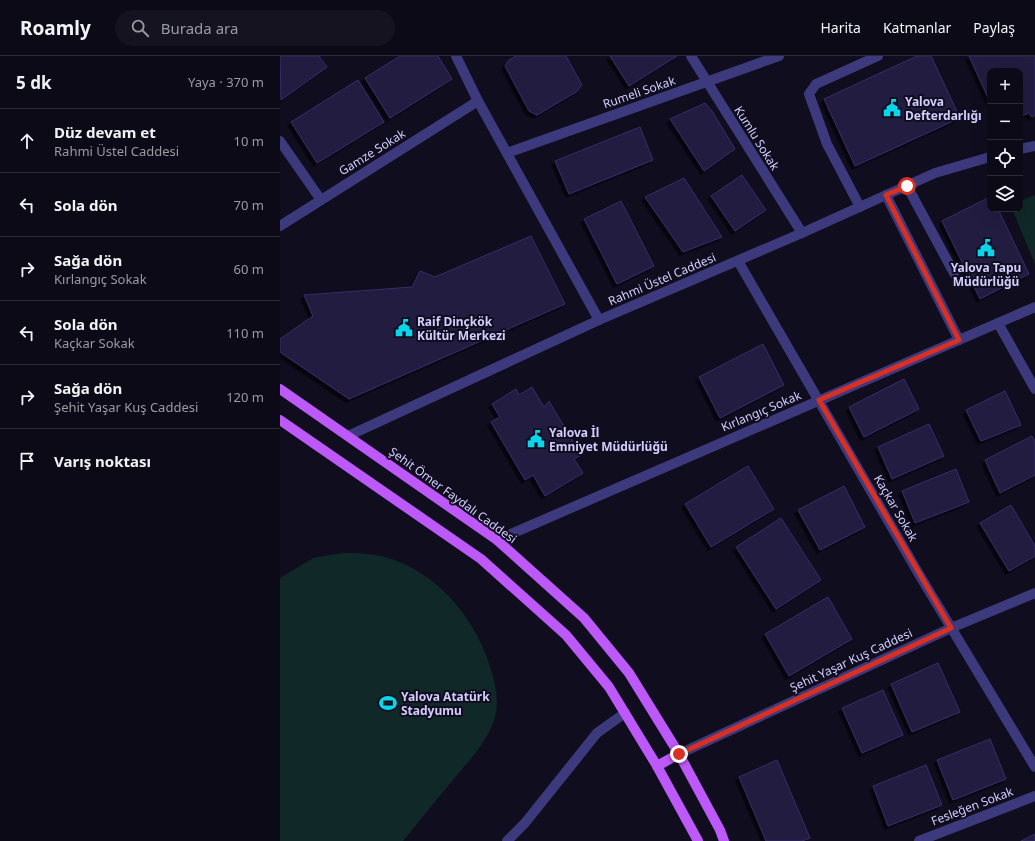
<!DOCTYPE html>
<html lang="tr">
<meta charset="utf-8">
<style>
:root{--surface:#0c0a17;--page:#151320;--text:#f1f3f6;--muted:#9a9aa1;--line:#2c2b36}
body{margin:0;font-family:"Noto Sans",sans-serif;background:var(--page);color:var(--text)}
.controls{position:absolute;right:12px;top:12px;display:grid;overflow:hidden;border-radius:8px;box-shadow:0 4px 16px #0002}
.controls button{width:36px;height:36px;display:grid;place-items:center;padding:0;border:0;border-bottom:1px solid var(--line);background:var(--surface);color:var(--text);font:20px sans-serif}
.stop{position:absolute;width:12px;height:12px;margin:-9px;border:3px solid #d93025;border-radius:50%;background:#fff}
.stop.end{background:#d93025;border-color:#fff;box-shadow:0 1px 4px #0008}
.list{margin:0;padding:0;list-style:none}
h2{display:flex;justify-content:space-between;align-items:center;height:52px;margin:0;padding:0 16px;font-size:17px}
h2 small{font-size:13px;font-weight:400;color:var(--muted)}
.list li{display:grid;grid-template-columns:26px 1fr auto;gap:12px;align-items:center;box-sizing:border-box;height:64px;padding:0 16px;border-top:1px solid var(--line)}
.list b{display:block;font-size:15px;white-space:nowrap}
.list p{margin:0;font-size:13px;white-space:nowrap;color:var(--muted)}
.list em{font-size:13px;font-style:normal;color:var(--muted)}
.icon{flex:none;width:22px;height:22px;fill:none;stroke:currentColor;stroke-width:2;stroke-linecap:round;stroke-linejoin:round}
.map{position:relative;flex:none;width:755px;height:785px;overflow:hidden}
header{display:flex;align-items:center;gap:24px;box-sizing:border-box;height:56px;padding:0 20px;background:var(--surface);border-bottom:1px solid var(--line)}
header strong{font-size:19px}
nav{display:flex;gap:22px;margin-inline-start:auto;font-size:14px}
.search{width:280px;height:36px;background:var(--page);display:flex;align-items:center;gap:10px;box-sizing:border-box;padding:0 14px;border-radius:22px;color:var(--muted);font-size:15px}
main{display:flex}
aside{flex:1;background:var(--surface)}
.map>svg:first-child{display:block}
</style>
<header>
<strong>Roamly</strong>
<div class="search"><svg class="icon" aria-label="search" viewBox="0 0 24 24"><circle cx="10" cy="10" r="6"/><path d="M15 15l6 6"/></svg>Burada ara</div>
<nav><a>Harita</a><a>Katmanlar</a><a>Paylaş</a></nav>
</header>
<main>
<aside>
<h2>5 dk<small>Yaya · 370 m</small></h2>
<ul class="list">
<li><svg class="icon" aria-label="ahead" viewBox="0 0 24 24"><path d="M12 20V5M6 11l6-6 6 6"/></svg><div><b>Düz devam et</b><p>Rahmi Üstel Caddesi</p></div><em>10 m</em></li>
<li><svg class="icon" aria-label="left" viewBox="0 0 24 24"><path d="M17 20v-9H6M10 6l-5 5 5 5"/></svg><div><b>Sola dön</b></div><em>70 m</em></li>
<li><svg class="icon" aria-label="right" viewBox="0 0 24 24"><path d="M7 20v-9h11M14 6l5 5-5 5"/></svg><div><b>Sağa dön</b><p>Kırlangıç Sokak</p></div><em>60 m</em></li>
<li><svg class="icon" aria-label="left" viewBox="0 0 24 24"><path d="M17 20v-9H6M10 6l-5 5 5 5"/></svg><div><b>Sola dön</b><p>Kaçkar Sokak</p></div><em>110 m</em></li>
<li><svg class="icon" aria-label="right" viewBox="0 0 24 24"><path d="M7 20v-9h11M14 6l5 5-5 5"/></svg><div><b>Sağa dön</b><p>Şehit Yaşar Kuş Caddesi</p></div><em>120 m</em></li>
<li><svg class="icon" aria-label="arrive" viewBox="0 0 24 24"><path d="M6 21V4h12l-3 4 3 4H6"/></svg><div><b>Varış noktası</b></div></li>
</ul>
</aside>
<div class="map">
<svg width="755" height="785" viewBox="0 0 755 785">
<defs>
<filter id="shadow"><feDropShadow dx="-3.5" dy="3.5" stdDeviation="0" flood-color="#0009"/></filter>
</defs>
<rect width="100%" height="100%" fill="#100d1f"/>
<g fill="#102827">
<polygon points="755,139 755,208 732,153 740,153 740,145"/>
<path d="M63,497C82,497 100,498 117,505C164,523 199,569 212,617C216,631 219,647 215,661C208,686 189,704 173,724C156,744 140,764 123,785H0V522L33,502Z"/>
</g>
<g fill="#211a3f" stroke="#392d6a" filter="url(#shadow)">
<polygon points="0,0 39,0 47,11 1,44"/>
<polygon points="120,0 158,0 172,23 110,62 85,22"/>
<polygon points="236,0 286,0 302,29 296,36 257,59 249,55 225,10 229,4"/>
<polygon points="330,0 397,0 349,30"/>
<polygon points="637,0 651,0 680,62 575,110 544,43"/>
<polygon points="689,0 755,0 755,59 752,61 748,57 740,61 740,15 710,15 710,46"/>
<polygon points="78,24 104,66 37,107 11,66"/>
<polygon points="425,47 432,55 455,93 424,115 390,63"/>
<polygon points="360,71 373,104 289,138 275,105"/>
<polygon points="462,119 486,154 455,175 431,140"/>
<polygon points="404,122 442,181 403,196 365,141"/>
<polygon points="710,141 710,153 718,153 749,218 700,243 662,165"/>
<polygon points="341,145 374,210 337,228 304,163"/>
<polygon points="251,180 285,248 69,343 0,296 0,283 33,260 24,239 132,231 140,215 155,221"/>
<polygon points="483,288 504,329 440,362 419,321"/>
<polygon points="624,323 639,353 584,381 569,351"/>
<polygon points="252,331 264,351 269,345 301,399 294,403 303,417 265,440 253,419 245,424 211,366 220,361 212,348 236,333 239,339"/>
<polygon points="725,335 741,369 701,385 686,354"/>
<polygon points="649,368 664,400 612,423 598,391"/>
<polygon points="752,380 755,386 755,419 720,437 705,404"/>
<polygon points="468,410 494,453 431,491 405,448"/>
<polygon points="676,413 689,446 635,467 622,435"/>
<polygon points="564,430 585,471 540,494 518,454"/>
<polygon points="731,449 755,490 755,500 729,515 700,467"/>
<polygon points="501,462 541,524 496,553 456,491"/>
<polygon points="548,541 572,583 509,620 485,578"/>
<polygon points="658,607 680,656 632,676 611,628"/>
<polygon points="603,634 623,679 582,697 562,652"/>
<polygon points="710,683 726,723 673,744 657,704"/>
<polygon points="497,704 530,782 522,785 486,785 459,721"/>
<polygon points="646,709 662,749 608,770 593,730"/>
<polygon points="755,778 755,785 741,785"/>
</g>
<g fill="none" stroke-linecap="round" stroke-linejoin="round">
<g stroke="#3c3a7c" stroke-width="10">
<polyline points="176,0 198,45 319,264"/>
<polyline points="411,0 522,177"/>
<polyline points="0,85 41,144"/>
<polyline points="740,93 755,90"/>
<polyline points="227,97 499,0"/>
<polyline points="627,130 674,217"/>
<polyline points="606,139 679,284"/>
<polyline points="580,151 547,88 529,38 536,28 598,0"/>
<polyline points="0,170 198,45"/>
<polyline points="458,205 640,520 755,711"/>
<polyline points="718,267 755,333"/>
<polyline points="68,380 319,264 522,177 655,117 710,101"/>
<polyline points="217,484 755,251"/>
<polyline points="399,698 671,572 755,537"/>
<polyline points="227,785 245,767 317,677 345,657"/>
<polyline points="639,785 755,740"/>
</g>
<g stroke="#bd58f9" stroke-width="10">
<polyline points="0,333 217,484 304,562 349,617 399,698 440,774 444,785"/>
<polyline points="0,364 201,503 286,579 329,631 377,710 418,785"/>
<polyline points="377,710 399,698"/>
</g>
</g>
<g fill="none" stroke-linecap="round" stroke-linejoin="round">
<polyline stroke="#d93025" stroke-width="5" points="399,698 671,572 539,344 679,284 606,139 627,130"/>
</g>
<defs>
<g id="civic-bare" transform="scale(1.38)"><path d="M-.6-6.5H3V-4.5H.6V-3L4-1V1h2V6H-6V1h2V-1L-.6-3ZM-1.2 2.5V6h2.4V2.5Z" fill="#09d6ed" stroke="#100d1f" stroke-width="2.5" paint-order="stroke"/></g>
<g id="stadium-bare" transform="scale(1.38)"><path d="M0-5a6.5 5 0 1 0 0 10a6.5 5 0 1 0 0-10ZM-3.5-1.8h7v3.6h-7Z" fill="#09d6ed" stroke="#100d1f" stroke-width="2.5" paint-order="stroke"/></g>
</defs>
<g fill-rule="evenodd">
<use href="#civic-bare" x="612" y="52"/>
<use href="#civic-bare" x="706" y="192"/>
<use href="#civic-bare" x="124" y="272"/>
<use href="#civic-bare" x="256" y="383"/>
<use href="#stadium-bare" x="108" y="647"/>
</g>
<g text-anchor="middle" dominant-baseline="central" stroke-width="4" stroke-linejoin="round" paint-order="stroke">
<g font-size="12" fill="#d2cdfd" stroke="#100d1f">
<text transform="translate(359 36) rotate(-19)">Rumeli Sokak</text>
<text transform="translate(477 82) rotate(58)">Kumlu Sokak</text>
<text transform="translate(92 96) rotate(-32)">Gamze Sokak</text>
<text transform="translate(382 223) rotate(-23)">Rahmi Üstel Caddesi</text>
<text transform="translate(481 355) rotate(-23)">Kırlangıç Sokak</text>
<text transform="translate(173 439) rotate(36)">Şehit Ömer Faydalı Caddesi</text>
<text transform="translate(616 452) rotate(60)">Kaçkar Sokak</text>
<text transform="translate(571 604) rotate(-25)">Şehit Yaşar Kuş Caddesi</text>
<text transform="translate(692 750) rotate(-21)">Fesleğen Sokak</text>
</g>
<g font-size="12" font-weight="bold" fill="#d2cdfd" stroke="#100d1f" text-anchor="start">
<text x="625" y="45">Yalova<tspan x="625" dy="14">Defterdarlığı</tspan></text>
<text x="706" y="211" text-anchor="middle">Yalova Tapu<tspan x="706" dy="14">Müdürlüğü</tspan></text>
<text x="137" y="265">Raif Dinçkök<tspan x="137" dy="14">Kültür Merkezi</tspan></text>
<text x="269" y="376">Yalova İl<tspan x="269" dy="14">Emniyet Müdürlüğü</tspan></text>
<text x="121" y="640">Yalova Atatürk<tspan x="121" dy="14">Stadyumu</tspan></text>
</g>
</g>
</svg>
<div class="controls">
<button>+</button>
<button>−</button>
<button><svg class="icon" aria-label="locate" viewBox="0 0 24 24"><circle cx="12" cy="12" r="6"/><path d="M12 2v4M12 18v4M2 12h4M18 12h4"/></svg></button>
<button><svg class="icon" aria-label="layers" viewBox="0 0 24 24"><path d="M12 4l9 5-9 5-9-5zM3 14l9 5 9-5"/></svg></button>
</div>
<div class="stop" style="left:627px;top:130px"></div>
<div class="stop end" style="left:399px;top:698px"></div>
</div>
</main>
